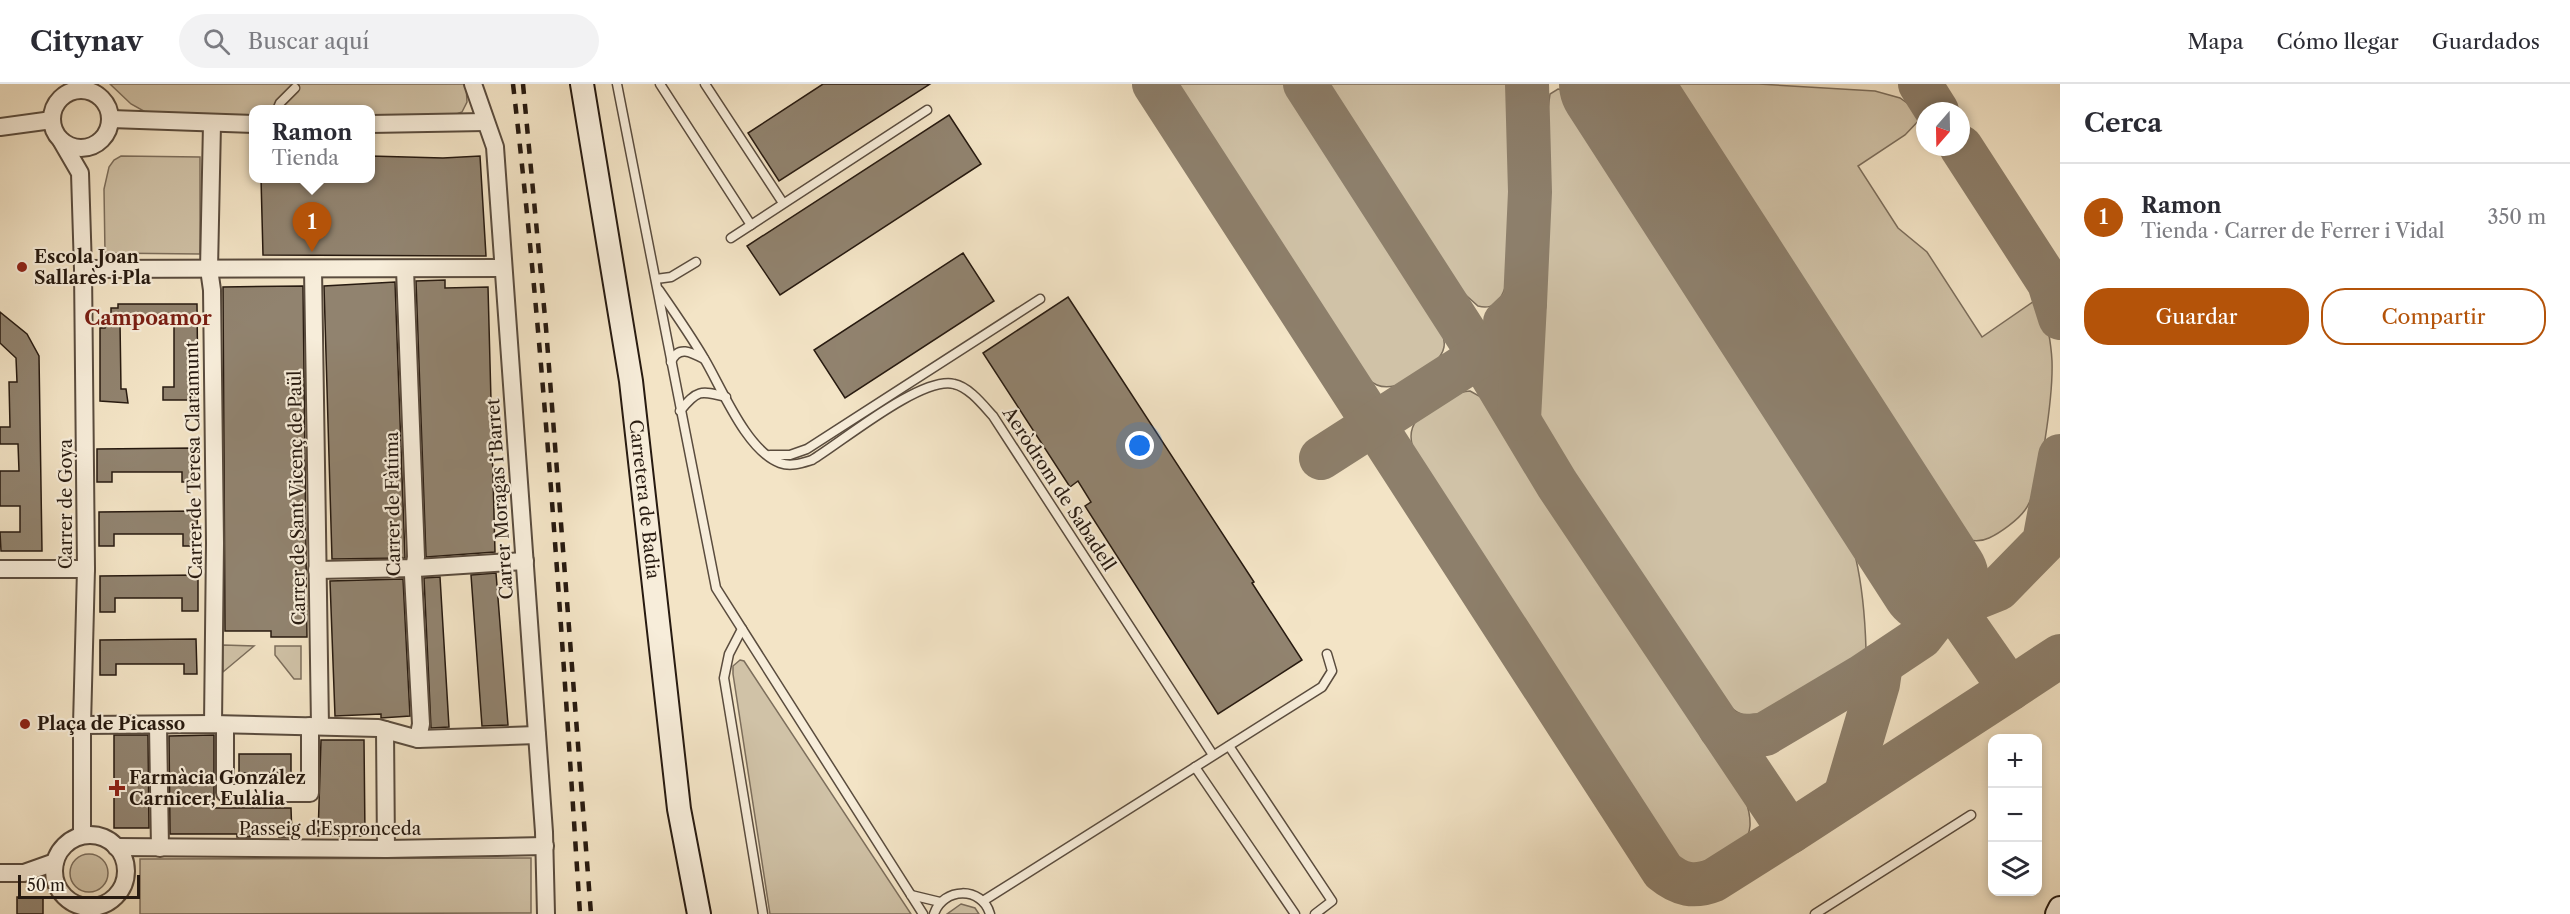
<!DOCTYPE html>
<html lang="es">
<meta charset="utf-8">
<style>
:root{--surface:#fff;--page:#f2f2f3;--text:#2b2b33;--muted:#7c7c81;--line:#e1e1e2;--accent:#b45309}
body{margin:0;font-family:"Libre Caslon Text",serif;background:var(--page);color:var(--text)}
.controls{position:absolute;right:18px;bottom:18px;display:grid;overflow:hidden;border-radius:12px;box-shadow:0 3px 9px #0003}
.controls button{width:54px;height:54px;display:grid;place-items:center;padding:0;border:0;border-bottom:2px solid var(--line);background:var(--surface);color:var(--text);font:30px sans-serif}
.compass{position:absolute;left:1916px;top:18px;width:54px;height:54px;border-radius:50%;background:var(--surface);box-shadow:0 3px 9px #0003;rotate:200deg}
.scale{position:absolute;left:18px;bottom:15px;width:122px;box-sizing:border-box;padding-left:6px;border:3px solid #271a10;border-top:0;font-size:16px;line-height:21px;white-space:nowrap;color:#271a10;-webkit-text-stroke:4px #f7edda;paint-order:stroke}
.you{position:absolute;left:1140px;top:362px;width:21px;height:21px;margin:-15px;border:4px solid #fff;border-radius:50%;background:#1a73e8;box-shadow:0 0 0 9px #1a73e833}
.badge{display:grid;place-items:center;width:39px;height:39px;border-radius:50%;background:var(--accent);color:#fff;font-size:20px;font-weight:700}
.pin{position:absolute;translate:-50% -50px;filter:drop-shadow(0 2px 3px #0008)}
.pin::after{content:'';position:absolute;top:32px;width:21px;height:18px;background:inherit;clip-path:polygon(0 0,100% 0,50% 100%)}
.popup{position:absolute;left:249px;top:21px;width:126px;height:78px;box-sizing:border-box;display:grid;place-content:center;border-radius:12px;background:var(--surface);filter:drop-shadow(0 2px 4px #0005);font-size:20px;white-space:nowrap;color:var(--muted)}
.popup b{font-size:22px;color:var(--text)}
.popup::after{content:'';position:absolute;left:50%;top:100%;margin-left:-12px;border:12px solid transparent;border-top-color:var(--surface)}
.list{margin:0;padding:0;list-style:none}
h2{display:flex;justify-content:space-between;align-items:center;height:78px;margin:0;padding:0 24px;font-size:26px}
h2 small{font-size:20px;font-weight:400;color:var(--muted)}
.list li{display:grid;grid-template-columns:39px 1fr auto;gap:18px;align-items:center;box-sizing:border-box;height:108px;padding:0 24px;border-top:2px solid var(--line)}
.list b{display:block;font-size:22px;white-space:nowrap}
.list p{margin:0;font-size:20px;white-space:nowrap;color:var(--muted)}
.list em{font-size:20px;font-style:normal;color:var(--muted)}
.actions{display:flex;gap:12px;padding:18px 24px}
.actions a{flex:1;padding:14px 0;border:2px solid var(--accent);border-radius:24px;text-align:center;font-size:21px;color:var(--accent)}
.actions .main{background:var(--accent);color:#fff}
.icon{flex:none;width:33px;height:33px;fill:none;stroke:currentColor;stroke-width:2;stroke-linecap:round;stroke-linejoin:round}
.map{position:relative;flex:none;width:2060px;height:830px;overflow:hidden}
header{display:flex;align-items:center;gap:36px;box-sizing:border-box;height:84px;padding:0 30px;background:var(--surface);border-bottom:2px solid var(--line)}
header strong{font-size:28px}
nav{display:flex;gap:33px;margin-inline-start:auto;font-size:21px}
.search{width:420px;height:54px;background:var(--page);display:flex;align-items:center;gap:15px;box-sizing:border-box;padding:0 21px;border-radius:33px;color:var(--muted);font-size:22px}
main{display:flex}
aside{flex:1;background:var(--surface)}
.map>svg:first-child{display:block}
</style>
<header>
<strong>Citynav</strong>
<div class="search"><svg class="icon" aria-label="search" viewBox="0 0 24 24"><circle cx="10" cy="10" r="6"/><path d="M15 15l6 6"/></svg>Buscar aquí</div>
<nav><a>Mapa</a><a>Cómo llegar</a><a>Guardados</a></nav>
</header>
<main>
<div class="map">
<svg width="2060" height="830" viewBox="0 0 2060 830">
<rect width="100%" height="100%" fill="#f3e4c6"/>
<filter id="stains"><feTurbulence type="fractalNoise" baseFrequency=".00333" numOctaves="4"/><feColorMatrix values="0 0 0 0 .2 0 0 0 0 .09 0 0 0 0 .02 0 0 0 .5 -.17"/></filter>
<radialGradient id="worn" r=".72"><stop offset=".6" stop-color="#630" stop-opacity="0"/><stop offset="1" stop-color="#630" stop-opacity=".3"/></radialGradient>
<g fill="#d0c2a7" stroke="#7c6e5c" stroke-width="1.5">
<polygon points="110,0 466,0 467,18 462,28 454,31 371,32 370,26 254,26 253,33 149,30 131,20"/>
<path d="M1169,0H1288L1431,223C1436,234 1446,250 1444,263C1440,284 1397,310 1377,301C1358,292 1346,270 1333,254Z"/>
<path d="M1320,0H1506C1512,45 1524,180 1499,216C1495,223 1486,224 1478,222L1449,196Z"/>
<path d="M1678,0H1759L1875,7L1900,14L1924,31L1905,51L1858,82L1898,144L1927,168L1982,253L2040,213C2046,234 2051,255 2052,277C2053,306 2042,404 2025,426C2018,436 2000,449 1989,454C1974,461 1957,454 1948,442L1678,24L1674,12Z"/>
<path d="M1558,5L1571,8L1580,16L1823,389C1855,447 1864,499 1866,565L1803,608L1753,633C1734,633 1720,612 1708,599L1549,353L1538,332L1535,309L1546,40L1550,10Z"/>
<polygon points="121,72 200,73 200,170 105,169 104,105 109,83 114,76"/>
<path d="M1470,307L1481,313L1513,347L1733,688C1741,704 1751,724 1750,742C1748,770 1704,789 1680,776C1669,770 1660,755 1652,745L1427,396C1412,365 1397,342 1435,321C1445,315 1457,308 1470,307Z"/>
<polygon points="223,561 254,562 223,588"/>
<polygon points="275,562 301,562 301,595 294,595 275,571"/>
<polygon points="740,576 744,577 911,830 770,830 733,590 733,582"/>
<circle cx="89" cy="789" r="19"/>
<polygon points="531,774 531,829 140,830 140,775"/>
<polygon points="961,820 975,824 979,830 947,830"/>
</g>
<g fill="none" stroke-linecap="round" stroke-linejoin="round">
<g stroke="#8d7f6b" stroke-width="44">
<path d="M1154,0L1663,787C1680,801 1694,804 1714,796L1790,748"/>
<polyline points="1305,0 1480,272 1557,400 1790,748 2010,605 1934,496"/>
<polyline points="1920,0 1937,27"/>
<polyline points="1961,63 2049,199 2060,234"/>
<polyline points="1505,238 1525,219 1530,108 1527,0"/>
<polyline points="1321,374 1480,272 1504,252 1525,219 1519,335"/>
<polyline points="1934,496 1960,512 1978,513 1998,505 2044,458 2060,372"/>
<polyline points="2010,605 2060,572"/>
<path d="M1720,644C1735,653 1747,653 1765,650L1861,593L1921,553L1935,535L1940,514L1934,496"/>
<polyline points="1845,712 1878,600 1881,580"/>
</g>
<polyline stroke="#8d7f6b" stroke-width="110" points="1614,0 1934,496"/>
</g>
<g fill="#91836f" stroke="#271a10" stroke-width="1.5">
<polygon points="823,0 930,0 779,97 748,49"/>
<polygon points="949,31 981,80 780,211 747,162"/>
<polygon points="370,72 443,74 480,72 486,172 263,171 261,94 370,94"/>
<polygon points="963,169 994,217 845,314 814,266"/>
<polygon points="445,196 445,204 488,203 495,468 426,473 416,197"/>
<polygon points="395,198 405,474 332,475 324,202"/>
<polygon points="303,202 307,553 271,553 271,547 225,547 223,203"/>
<polygon points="1068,213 1254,498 1252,499 1302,576 1218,630 1085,422 1091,418 1078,397 1070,403 983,269"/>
<polygon points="118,220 197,220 198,316 163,316 163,303 174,303 174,235 144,235 144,238 120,238 121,305 126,305 128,319 100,317 100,244 105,244 105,236 111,236 111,224 118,224"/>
<polygon points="0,228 27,250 39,272 42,467 1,467 0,448 20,448 20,422 0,422 0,387 19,387 18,360 0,360 0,343 10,343 9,298 17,298 16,274 0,259"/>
<polygon points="194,364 194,398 182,398 182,388 112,388 112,398 97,398 97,365"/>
<polygon points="197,427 198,462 183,462 183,450 114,450 114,462 99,462 99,428"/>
<polygon points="496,489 508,641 482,642 471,491"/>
<polygon points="198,491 198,527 182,527 182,514 115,514 115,528 100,528 100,492"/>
<polygon points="440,493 449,643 431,644 424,494"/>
<polygon points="403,495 410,632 381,634 381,630 335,632 330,497"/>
<polygon points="196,555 197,590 184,590 184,580 116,580 116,591 100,591 100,556"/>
<polygon points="114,651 148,651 149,744 114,744"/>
<polygon points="214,651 214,724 291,724 292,753 279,753 279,747 250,747 250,753 237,753 237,750 170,750 169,652"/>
<polygon points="321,656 364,656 365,752 318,752"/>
<polygon points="239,670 291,670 291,696 278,696 278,689 239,689"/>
<rect x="17" y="813" width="26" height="17"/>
</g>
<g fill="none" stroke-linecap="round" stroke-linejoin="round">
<g stroke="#5a4c3e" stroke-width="11">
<g id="lane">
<polyline points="617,0 716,504 923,830"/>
<polyline points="660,0 751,141"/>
<polyline points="705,0 783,119"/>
<polyline points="277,26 280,19 295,4"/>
<polyline points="731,154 927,26"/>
<polyline points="656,195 671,193 696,178"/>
<path d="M659,206C675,229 691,252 705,276C722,305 747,367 780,379C791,383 802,379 812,376C842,358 921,292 954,300C969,303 983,321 993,332L1213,671"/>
<path d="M671,278C678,261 691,268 704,275"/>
<path d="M680,327C697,306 700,306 726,313"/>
<polyline points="770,371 790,371 807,365 1040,215"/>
<polyline points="742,545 729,570 724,594 763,830"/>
<polyline points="1229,662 1332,817 1315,830"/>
<polyline points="1195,683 1295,830"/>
<polyline points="911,811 940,818"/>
<polyline points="983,817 1322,603 1332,587 1327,570"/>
<path d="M934,830C943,803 982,802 990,830"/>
<polyline points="1815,830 1971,731"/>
</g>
</g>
<g stroke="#5a4c3e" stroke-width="20">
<g id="street">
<polyline points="473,0 495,63 544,748 546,830"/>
<circle cx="81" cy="35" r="29"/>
<polyline points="111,35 254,40"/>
<polyline points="212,40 209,185 212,206 215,459 213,640"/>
<polyline points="370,40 485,38"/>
<polyline points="0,43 52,36"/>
<polyline points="62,58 80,89 83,185 86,485 82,641 82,751"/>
<polyline points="83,185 503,184"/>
<polyline points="313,185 320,642"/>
<polyline points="405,185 416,473 413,491 421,640 418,655"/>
<polyline points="0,485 86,485"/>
<polyline points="317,486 416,484 525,477"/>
<polyline points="82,641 213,640 378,644 418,655 537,651"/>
<polyline points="158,641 160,764"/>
<polyline points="225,642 225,709 310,709 310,642"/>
<polyline points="385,646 386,765"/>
<circle cx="90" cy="787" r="36"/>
<polyline points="116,763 386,765 545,762"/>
<polyline points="0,789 24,789 55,778"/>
</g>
</g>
<g stroke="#271a10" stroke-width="26">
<g id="secondary">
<path id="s1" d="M582,0L631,297L679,725L699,830"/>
<polyline points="2057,830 2060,824"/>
</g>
</g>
<use href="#lane" stroke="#f7edda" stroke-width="8"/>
<use href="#street" stroke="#f7edda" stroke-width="16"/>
<use href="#secondary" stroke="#f7edda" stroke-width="22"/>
<g stroke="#271a10" stroke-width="4.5" stroke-dasharray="10 10" stroke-linecap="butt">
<path d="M513,0C545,276 562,553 580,830"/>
<polyline points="523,0 546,244 591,830"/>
</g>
</g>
<g fill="#8f2418" stroke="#f7edda" stroke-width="2">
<circle cx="22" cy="183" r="6"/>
<circle cx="25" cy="640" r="6"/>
<path d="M114 695h6v6h6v6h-6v6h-6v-6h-6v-6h6z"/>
</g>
<g text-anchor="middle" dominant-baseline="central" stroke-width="4.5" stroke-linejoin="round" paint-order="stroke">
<g font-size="18" font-weight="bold" fill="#271a10" stroke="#f7edda" text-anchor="start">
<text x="34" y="173">Escola Joan<tspan x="34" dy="21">Sallarès i Pla</tspan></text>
<text x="37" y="640">Plaça de Picasso</text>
<text x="129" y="694">Farmàcia González<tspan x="129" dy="21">Carnicer, Eulàlia</tspan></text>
</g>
<g font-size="18" fill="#271a10" stroke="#f7edda">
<text transform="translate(194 376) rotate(-91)">Carrer de Teresa Claramunt</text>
<text transform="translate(1059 405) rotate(57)">Aeròdrom de Sabadell</text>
<text transform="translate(297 414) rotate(-91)">Carrer de Sant Vicenç de Paül</text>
<text transform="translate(500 415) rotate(-94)">Carrer Moragas i Barret</text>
<text stroke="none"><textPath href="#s1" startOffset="420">Carretera de Badia</textPath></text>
<text transform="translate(66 420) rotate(-90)">Carrer de Goya</text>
<text transform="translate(393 420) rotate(-91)">Carrer de Fàtima</text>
<text x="330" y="745">Passeig d'Espronceda</text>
</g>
<g font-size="20" font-weight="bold" fill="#7a1f14" stroke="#f7edda">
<text x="148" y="234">Campoamor</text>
</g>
</g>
<rect width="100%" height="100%" filter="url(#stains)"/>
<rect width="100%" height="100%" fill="url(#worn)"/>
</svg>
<div class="controls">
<button>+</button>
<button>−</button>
<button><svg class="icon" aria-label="layers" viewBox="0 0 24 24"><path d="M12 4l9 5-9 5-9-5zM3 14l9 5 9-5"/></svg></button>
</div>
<svg class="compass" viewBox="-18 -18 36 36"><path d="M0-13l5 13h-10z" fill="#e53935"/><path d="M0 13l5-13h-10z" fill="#7c7c81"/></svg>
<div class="scale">50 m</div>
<div class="you"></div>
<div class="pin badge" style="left:312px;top:168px">1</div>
<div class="popup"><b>Ramon</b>Tienda</div>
</div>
<aside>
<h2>Cerca<small></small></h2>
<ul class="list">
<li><span class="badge">1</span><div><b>Ramon</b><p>Tienda · Carrer de Ferrer i Vidal</p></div><em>350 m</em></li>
</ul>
<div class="actions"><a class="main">Guardar</a><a>Compartir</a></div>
</aside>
</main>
